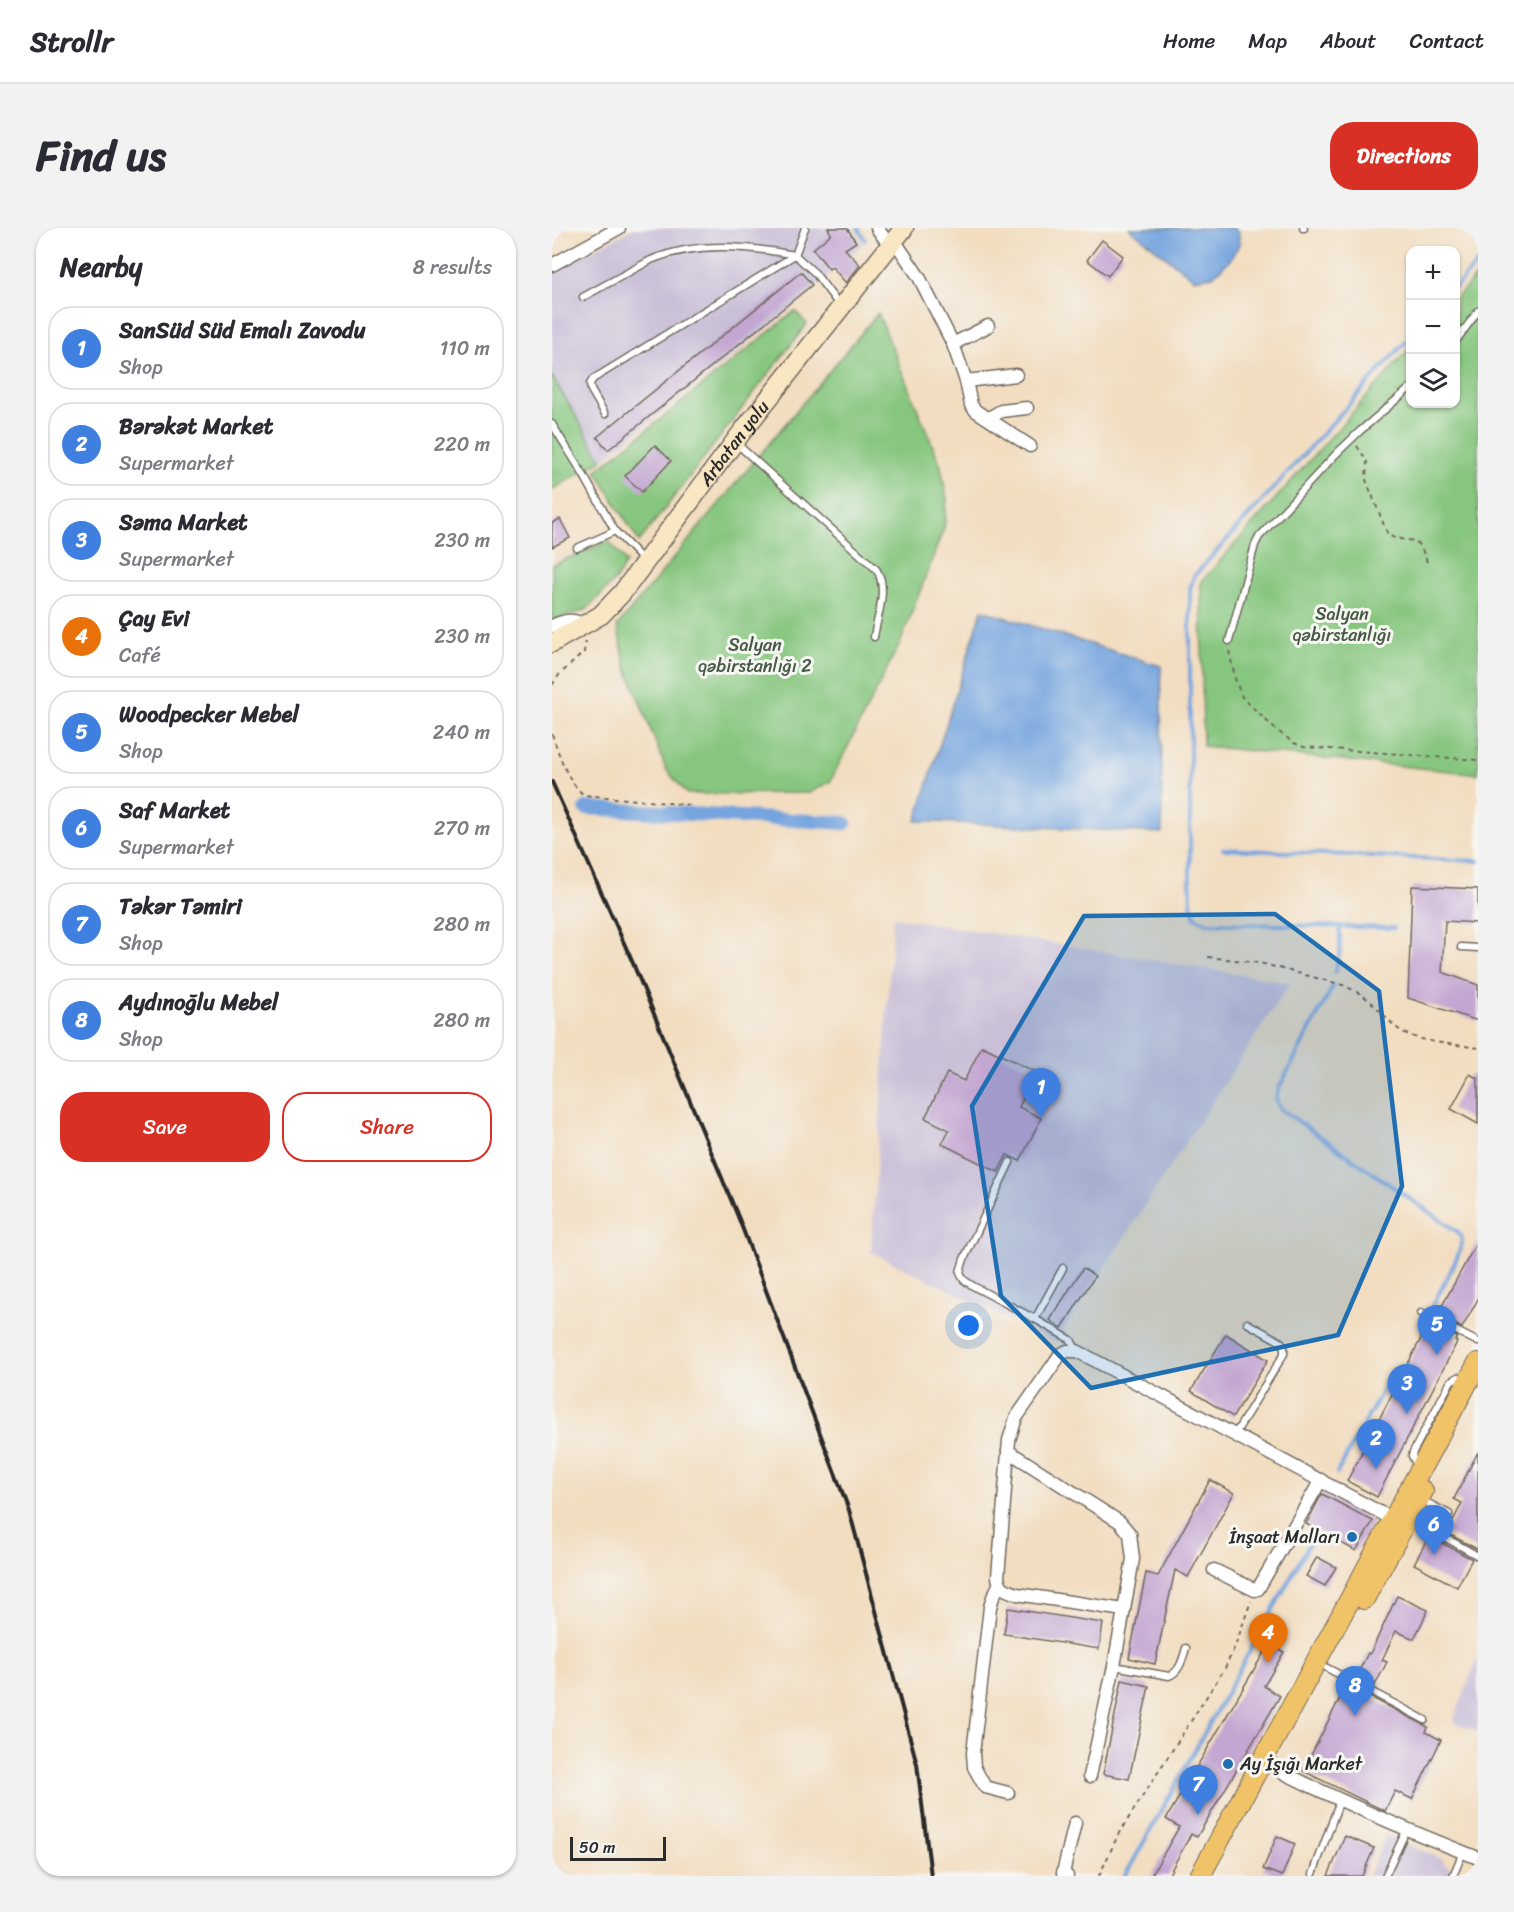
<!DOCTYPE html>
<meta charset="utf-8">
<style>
:root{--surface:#fff;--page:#f2f2f3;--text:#2b2b33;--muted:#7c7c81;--line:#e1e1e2;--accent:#d93025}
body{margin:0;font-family:Sriracha,sans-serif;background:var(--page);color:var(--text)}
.controls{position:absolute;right:18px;top:18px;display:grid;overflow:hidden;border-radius:12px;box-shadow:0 2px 4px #0004}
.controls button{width:54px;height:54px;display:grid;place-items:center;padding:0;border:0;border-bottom:2px solid var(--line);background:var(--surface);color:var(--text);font:30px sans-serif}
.scale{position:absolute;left:18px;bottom:15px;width:96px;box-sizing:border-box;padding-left:6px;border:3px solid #2b2b2b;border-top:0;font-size:16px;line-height:21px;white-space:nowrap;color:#2b2b2b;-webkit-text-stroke:4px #f6f6f2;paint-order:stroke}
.you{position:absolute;left:417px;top:1098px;width:21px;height:21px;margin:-15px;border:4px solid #fff;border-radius:50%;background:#1a73e8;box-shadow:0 0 0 9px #1a73e833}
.badge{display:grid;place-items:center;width:39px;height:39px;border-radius:50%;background:var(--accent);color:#fff;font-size:20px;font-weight:700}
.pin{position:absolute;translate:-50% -50px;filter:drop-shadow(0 2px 3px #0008)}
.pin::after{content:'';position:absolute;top:32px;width:21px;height:18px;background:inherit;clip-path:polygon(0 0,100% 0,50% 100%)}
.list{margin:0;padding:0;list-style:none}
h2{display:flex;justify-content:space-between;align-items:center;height:78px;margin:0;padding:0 24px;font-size:26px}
h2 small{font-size:20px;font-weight:400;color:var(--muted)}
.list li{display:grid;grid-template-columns:39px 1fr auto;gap:18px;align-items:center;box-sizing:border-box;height:84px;margin:0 12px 12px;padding:0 12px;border:2px solid var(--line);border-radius:24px}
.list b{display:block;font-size:22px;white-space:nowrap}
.list p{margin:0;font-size:20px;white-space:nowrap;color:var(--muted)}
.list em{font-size:20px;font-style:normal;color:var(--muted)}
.actions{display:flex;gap:12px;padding:18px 24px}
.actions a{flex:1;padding:14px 0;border:2px solid var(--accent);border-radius:24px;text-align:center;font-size:21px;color:var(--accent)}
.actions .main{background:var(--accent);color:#fff}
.icon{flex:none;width:33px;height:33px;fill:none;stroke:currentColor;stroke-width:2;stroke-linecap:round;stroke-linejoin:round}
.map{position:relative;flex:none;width:926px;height:1648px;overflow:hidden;border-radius:24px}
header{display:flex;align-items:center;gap:36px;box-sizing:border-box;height:84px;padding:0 30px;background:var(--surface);border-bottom:2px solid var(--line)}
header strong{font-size:28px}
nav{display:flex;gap:33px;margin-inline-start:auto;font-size:21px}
.intro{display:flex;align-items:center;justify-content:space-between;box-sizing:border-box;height:144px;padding:0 36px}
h1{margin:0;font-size:42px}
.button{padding:15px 27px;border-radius:24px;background:var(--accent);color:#fff;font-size:21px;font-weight:700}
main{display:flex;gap:36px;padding:0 36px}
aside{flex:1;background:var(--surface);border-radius:24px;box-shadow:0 2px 4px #0004}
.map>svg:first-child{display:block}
</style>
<header>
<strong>Strollr</strong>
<nav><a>Home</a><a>Map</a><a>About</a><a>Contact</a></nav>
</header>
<div class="intro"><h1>Find us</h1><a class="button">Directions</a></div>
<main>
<aside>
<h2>Nearby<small>8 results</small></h2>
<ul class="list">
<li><span class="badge" style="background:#3f7fe0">1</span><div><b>SanSüd Süd Emalı Zavodu</b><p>Shop</p></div><em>110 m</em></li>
<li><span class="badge" style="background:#3f7fe0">2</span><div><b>Bərəkət Market</b><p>Supermarket</p></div><em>220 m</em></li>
<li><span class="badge" style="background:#3f7fe0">3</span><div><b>Səma Market</b><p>Supermarket</p></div><em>230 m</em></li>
<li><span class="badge" style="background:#e8710a">4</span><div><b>Çay Evi</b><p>Café</p></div><em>230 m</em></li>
<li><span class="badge" style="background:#3f7fe0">5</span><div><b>Woodpecker Mebel</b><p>Shop</p></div><em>240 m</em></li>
<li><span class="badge" style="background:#3f7fe0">6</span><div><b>Saf Market</b><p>Supermarket</p></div><em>270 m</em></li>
<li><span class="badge" style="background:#3f7fe0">7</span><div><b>Təkər Təmiri</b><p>Shop</p></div><em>280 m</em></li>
<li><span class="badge" style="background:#3f7fe0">8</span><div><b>Aydınoğlu Mebel</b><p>Shop</p></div><em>280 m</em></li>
</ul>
<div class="actions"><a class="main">Save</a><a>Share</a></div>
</aside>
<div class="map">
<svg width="926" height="1648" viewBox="0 0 926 1648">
<rect width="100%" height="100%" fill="#f6f6f2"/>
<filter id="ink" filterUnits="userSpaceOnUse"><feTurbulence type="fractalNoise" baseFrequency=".0167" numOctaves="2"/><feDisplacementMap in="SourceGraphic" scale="12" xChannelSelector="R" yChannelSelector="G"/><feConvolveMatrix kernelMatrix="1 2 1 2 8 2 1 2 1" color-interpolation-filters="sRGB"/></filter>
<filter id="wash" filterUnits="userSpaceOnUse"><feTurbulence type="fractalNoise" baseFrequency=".008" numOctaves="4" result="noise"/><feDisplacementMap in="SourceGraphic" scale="24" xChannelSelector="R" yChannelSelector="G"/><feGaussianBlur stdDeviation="1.35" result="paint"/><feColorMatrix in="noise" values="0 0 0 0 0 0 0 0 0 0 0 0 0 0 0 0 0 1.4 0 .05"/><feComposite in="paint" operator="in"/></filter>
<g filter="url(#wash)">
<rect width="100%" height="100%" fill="#f2ddc0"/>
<g fill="#c9bfd7">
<polygon points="82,0 300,0 310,16 250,72 50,232 0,148 0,44"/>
<polygon points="341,689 738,755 504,1114 319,1024"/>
<polygon points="926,1428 926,1503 901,1494"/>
<polygon points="834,1607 892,1632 891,1636 920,1648 816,1648"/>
</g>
<g fill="#86c67e" stroke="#587854" stroke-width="1.5">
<polygon points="926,46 926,546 651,518 649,354 858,120 858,176 904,176 904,70"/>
<polygon points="243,83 255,96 87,314 44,243"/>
<polygon points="326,85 389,238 395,272 392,300 349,413 278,554 257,565 135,566 114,541 74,438 65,398"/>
<polygon points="0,148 50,232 0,262"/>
<polygon points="57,313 74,334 65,350 34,382 0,392 0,337"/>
</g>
<g fill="#75a4de" stroke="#506884" stroke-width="1.5">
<polygon points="577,0 681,0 687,4 687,17 678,32 661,48 642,51"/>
<polygon points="430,382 609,438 610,605 364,593"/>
</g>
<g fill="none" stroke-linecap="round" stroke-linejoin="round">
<g stroke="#75a4de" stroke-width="4">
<polyline points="306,0 313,12"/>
<polyline points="904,59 926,34"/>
<polyline points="671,621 926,633"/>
<polyline points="842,700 656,695 643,689 639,676 638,650 638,361 642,348 858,109"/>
<polyline points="783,744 788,723 788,698"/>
<path d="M781,758L727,860C723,870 723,874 730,882L906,1004C908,1007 910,1008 910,1012C911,1024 886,1066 880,1079"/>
<polyline points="785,1245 842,1142"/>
<polyline points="573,1648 760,1311"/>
</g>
<polyline stroke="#75a4de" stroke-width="14" points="34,580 293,595"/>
</g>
<g id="blocks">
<g fill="#c3a6d1">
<polygon points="276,0 295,0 304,14 293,21 308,37 294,55 280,39 277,41 261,21 279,6"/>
<polygon points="550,12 571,28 556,48 535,32"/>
<polygon points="249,44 260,57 56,222 45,209"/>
<polygon points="103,217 119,233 90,264 73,248"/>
<polygon points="8,291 18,310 0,319 0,295"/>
<polygon points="860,658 926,661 926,695 893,693 890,744 926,757 926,793 856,770"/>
<polygon points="430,818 484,844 467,879 489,890 468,933 455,927 446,944 390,916 397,902 373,890 395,845 412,853"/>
<polygon points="918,846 926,851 926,896 899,881"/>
<polygon points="926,1012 926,1071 910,1100 885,1087"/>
<polygon points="531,1040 543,1048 510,1100 498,1092"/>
<polygon points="880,1097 905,1109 903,1113 905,1114 825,1269 795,1253 875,1099 878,1100"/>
<polygon points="674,1106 716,1132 681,1189 639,1163"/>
<polygon points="926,1224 926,1320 925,1321 895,1305 910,1275 902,1271"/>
<polygon points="658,1252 682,1265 636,1349 623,1342 603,1436 577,1430 594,1345 606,1348"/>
<polygon points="770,1266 821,1293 804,1323 754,1296"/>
<polygon points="877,1308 920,1331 905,1359 862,1336"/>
<polygon points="765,1329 784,1339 773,1358 754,1348"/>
<polygon points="845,1368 876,1382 862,1411 844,1403 830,1432 835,1434 822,1459 804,1449 816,1425 818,1426"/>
<polygon points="456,1380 551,1395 547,1421 452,1406"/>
<polygon points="717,1416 732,1424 712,1458 728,1468 645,1609 639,1606 616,1648 599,1648 627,1599 614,1591"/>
<polygon points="570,1452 597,1458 577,1551 551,1546"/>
<polygon points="794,1458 798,1460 799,1459 876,1499 874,1504 889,1512 860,1571 843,1563 833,1583 751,1543"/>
<polygon points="725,1608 743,1616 730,1648 711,1641"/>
<polygon points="793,1608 822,1620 810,1648 776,1648"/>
</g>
</g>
</g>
<g filter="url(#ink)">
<use href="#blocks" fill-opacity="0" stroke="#71695f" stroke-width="1.5"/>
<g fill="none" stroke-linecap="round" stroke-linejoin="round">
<g stroke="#71695f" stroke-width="9">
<g id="service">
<polyline points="751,0 752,0"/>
<path d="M31,69L99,32C144,13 195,18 243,27L253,0"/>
<polyline points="904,113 926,83"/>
<polyline points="53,186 39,162 38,156 41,151 243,27 263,45 287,77"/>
<polyline points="0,196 31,246 63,303 91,332"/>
<path d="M185,216L324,341C337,359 325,389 322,409"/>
<polyline points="25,320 63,303"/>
<polyline points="677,413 703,317 707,309 783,227 808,203 858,160"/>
<polyline points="909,719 926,720"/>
<polyline points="458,934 412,1031 408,1044 412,1052 421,1058 483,1091"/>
<polyline points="511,1040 483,1091 519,1112 525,1123"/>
<polyline points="869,1085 926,1114"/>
<polyline points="683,1206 732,1126 732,1119 729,1114 695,1095"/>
<polyline points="865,1238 860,1228 861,1224 899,1153 906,1149 914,1150"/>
<polyline points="870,1272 897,1286"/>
<polyline points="860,1291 926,1328"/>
<path d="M562,1438L617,1448C628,1444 631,1430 634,1420"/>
<polyline points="775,1440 873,1492"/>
<polyline points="761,1646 788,1572"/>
<polyline points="833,1648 855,1601"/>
<polyline points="901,1648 911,1624"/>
</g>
</g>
<g stroke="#71695f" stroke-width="15">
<g id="minor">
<polyline points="325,0 338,18"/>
<polyline points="342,12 367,49 401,116 414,153 419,177 424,183 478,218"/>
<polyline points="0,37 67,0"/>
<polyline points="401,116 436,98"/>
<polyline points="414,153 464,147"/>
<polyline points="437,190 449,183 475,180"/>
<path d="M0,398C11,393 23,389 32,398"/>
<polyline points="456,1223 568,1294 578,1306 581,1331 562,1438 538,1548"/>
<polyline points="662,1342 703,1362 706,1361 769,1252"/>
<polyline points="447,1357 441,1369 438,1379 421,1525 422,1539 433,1559 456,1565"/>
<path d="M572,1382L465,1366C454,1362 448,1361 446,1349L457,1212L464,1190L508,1127L515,1123H525L846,1294"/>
<path d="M709,1533C779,1570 852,1601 926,1630"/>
<polyline points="515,1648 511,1645 523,1595"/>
</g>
</g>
<g stroke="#71695f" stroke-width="21">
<g id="secondary">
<path id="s1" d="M0,415L49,387L70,365L190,204L352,0"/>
</g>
</g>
<g stroke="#71695f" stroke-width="22">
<g id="primary">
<polyline points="812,1371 871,1263"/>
<polyline points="648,1648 926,1135"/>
</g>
</g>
<g stroke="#71695f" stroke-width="2" stroke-dasharray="4.5 4.5" stroke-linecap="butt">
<path d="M805,218L815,233L814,252L836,307C859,318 864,302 875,334"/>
<polyline points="677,423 684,454 690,469 723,501 742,515 752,519 926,532"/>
<polyline points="0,457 7,447 32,424 34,413"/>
<path d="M0,506C8,528 14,552 32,567L138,577"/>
<path d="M656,729L708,735L791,757C801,762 810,766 819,774C829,783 838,795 849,803C869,815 903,816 926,820"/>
<polyline points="547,1648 567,1605 673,1440 684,1416 699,1373"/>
</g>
<use href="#service" stroke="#fff" stroke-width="6"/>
<use href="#minor" stroke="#fff" stroke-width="12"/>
<use href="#secondary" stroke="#f9e7c3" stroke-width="18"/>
<use href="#primary" stroke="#f1c369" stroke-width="20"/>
<polyline stroke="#2b2b2b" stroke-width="4" points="0,554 80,733 187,991 297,1282 365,1536 379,1648"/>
</g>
</g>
<path fill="#1f6fb2" fill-opacity="0.2" stroke="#1f6fb2" stroke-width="4.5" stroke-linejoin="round" d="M723,686L827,763L850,958L786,1107L539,1160L449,1068L420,878L532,688Z"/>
<g fill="#1f6fb2" stroke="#f6f6f2" stroke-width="2">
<circle cx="800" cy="1309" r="6"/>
<circle cx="676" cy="1536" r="6"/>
</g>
<g text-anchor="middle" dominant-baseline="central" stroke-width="6" stroke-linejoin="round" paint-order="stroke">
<g font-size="18" fill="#2b2b2b" stroke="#f6f6f2">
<text stroke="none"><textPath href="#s1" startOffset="274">Arbatan yolu</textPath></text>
</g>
<g font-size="18" fill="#465a44" stroke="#f6f6f2">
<text x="790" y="386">Salyan<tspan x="790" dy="21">qəbirstanlığı</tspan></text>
<text x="203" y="417">Salyan<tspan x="203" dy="21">qəbirstanlığı 2</tspan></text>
</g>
<g font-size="18" fill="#2b2b2b" stroke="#f6f6f2" text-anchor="end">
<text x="788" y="1309">İnşaat Malları</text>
<text x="688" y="1536" text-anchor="start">Ay İşığı Market</text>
</g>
</g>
</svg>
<div class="controls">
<button>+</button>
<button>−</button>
<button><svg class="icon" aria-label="layers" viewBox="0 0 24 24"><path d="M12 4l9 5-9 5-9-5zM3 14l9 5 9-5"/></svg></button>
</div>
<div class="scale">50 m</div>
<div class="you"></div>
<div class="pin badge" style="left:489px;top:890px;background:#3f7fe0">1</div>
<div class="pin badge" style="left:824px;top:1241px;background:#3f7fe0">2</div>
<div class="pin badge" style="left:855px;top:1186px;background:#3f7fe0">3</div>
<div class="pin badge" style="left:716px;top:1435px;background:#e8710a">4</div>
<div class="pin badge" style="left:885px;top:1127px;background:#3f7fe0">5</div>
<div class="pin badge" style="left:882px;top:1327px;background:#3f7fe0">6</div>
<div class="pin badge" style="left:646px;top:1587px;background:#3f7fe0">7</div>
<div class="pin badge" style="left:803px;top:1488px;background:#3f7fe0">8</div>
</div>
</main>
